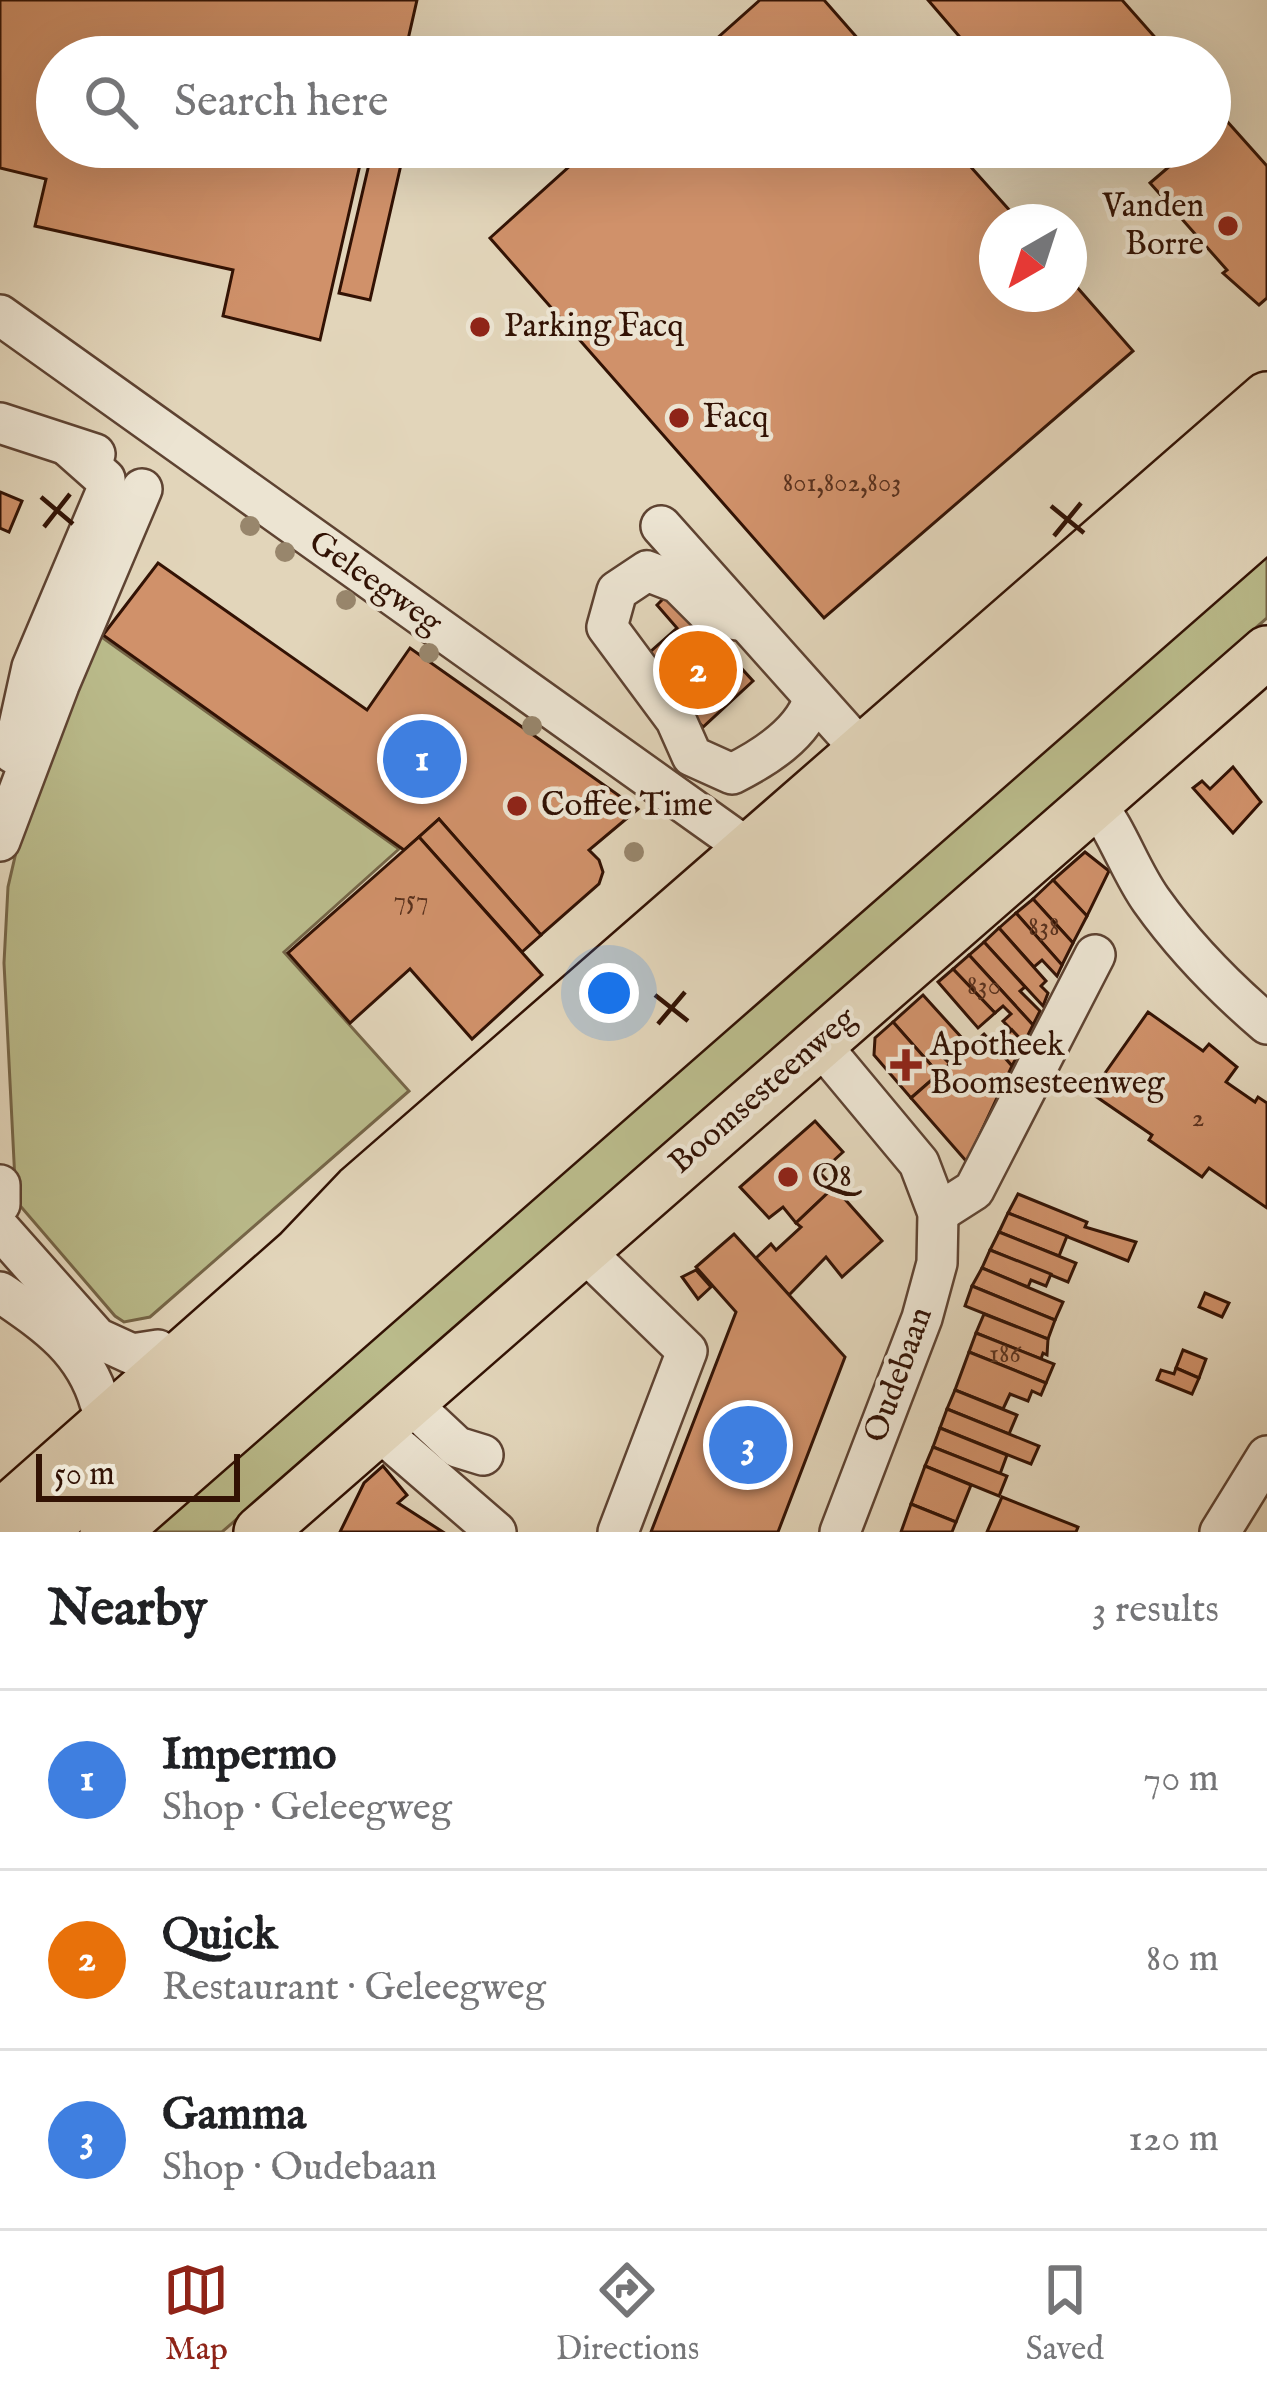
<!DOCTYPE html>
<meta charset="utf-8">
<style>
:root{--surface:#fff;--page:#f6f6f6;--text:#202124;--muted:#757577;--line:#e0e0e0;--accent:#8f2418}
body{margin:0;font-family:"IM FELL English",serif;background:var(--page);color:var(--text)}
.compass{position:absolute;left:979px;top:204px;width:108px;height:108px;border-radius:50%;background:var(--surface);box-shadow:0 12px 48px #0002;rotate:219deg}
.scale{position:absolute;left:36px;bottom:30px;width:204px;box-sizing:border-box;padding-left:12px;border:6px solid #321204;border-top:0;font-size:33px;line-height:42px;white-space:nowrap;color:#321204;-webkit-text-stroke:9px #ece4d2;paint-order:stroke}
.you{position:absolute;left:609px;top:993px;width:42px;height:42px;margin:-30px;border:9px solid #fff;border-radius:50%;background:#1a73e8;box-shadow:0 0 0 18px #1a73e833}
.badge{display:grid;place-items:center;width:78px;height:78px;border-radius:50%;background:var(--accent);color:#fff;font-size:39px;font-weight:700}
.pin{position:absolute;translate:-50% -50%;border:6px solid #fff;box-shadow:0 3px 12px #0006}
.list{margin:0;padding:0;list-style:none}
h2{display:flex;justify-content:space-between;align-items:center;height:156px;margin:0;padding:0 48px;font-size:51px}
h2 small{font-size:39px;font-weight:400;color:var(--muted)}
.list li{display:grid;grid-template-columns:78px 1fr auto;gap:36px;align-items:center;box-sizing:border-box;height:180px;padding:0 48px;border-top:3px solid var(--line)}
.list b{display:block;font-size:45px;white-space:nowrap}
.list p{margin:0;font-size:39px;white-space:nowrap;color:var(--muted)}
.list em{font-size:39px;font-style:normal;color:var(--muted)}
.icon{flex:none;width:66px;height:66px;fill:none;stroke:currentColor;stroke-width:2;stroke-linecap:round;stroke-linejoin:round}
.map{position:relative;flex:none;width:1267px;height:1532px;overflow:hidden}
.search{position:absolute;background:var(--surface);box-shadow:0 12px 48px #0002;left:36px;right:36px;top:36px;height:132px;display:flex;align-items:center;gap:30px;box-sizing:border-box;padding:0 42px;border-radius:66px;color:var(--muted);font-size:45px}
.sheet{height:696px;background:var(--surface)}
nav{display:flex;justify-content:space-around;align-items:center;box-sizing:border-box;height:168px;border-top:3px solid var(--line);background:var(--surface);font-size:33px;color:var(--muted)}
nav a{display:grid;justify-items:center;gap:6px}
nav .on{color:var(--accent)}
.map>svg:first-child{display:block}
</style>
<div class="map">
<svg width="1267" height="1532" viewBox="0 0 1267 1532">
<rect width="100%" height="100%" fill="#e2d5ba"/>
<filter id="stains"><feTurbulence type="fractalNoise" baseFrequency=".00167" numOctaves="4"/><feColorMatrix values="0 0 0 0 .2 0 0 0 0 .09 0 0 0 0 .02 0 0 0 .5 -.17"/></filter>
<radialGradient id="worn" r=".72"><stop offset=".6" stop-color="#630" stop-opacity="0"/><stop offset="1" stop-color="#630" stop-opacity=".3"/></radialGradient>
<g fill="#babb8b" stroke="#766648" stroke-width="3">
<polygon points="1267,540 1267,618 222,1532 133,1532"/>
<polygon points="96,633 399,849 284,952 409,1091 150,1317 124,1322 115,1316 16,1201 4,963 8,887 17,848"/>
</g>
<g fill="#d0916a" stroke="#321204" stroke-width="3">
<polygon points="0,0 417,0 404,57 57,57 57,147 364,147 320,340 223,316 233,270 35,226 46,179 0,168"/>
<polygon points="760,0 824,0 874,57 696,57"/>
<polygon points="928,0 1122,0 1161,44 1146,57 977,57"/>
<polygon points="1225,119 1267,166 1267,298 1259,305 1223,273 1227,270 1150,183 1192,147 1210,147 1210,132"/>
<polygon points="373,147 405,147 370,300 339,293"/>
<polygon points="591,147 953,147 1020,222 997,222 997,294 1069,294 1069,278 1133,351 824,618 490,238"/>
<polygon points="0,492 22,501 9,532 0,528"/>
<polygon points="158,563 367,710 410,648 638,809 589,850 599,860 603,872 599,884 541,935 439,819 404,850 103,635"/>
<polygon points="671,591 753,681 703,727 642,659 677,628 657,605"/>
<polygon points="1233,767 1261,802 1233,833 1193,788 1202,781 1210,789"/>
<polygon points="439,819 541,935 522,952 419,837"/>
<polygon points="419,837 542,975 472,1039 410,969 350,1023 288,953"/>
<polygon points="1085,852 1109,871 1087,916 1053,880"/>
<polygon points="1053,880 1087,916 1073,943 1033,899"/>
<polygon points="1033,899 1073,943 1062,965 1016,913"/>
<polygon points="1016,913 1062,965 1057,976 1042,960 1034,967 999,928"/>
<polygon points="999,928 1046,981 1041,986 1048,993 1043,1006 984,942"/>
<polygon points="984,942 1025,987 1020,991 1040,1011 1033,1025 969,955"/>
<polygon points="969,955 1033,1025 1024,1043 1003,1021 1011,1014 1003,1006 995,1013 953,969"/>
<polygon points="953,969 995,1013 978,1028 938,982"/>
<polygon points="923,995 962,1038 943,1057 950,1064 939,1074 893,1022"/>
<polygon points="1148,1012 1203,1051 1209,1044 1237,1067 1226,1082 1255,1102 1258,1097 1267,1103 1267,1208 1209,1168 1202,1177 1149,1140 1152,1135 1091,1093"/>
<polygon points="893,1022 939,1074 911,1098 874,1055 875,1038"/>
<polygon points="1012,1030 1024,1043 1012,1066 995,1046"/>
<polygon points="984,1034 1012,1066 967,1162 911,1098"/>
<polygon points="815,1121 843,1152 820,1173 834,1187 796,1223 783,1207 769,1218 740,1187"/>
<polygon points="834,1187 882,1241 842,1277 826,1257 789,1295 756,1258 771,1244 776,1250 801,1227 796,1223"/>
<polygon points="1018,1194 1087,1222 1085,1227 1136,1242 1128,1261 1008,1213"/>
<polygon points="1008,1213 1067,1236 1059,1256 999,1232"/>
<polygon points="999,1232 1076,1263 1068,1282 990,1250"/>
<polygon points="734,1234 845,1357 778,1532 651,1532 736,1312 696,1267"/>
<polygon points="990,1250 1051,1274 1046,1286 1031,1280 1028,1287 982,1268"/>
<polygon points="982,1268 1063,1302 1055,1320 972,1286"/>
<polygon points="696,1270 711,1287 698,1299 682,1277"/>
<polygon points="972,1286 1055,1320 1048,1339 965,1306"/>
<polygon points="1205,1293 1229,1303 1222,1317 1199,1307"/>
<polygon points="984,1314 1048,1339 1047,1355 1043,1353 1041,1359 976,1333"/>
<polygon points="976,1333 1054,1364 1046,1383 969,1352"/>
<polygon points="1183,1350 1206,1359 1199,1378 1176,1368"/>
<polygon points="969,1352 1046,1383 1041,1395 1032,1391 1028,1401 1010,1394 1003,1409 955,1390"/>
<polygon points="1176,1368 1199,1378 1192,1394 1157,1380 1161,1370 1174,1374"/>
<polygon points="955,1390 1017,1415 1009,1434 947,1409"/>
<polygon points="947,1409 1039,1446 1031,1464 940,1428"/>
<polygon points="940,1428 1007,1455 1000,1474 933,1447"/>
<polygon points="933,1447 1007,1476 999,1496 925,1466"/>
<polygon points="383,1466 407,1495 398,1503 443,1532 340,1532 364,1483"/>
<polygon points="925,1466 971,1485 956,1522 911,1504"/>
<polygon points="1002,1497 1078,1527 1076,1532 987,1532"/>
<polygon points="911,1504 956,1522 952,1532 901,1532"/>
</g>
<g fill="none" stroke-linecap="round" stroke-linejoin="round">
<g stroke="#5e4332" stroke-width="44">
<g id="minor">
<polyline points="0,315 750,850"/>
<polyline points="0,423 95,454"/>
<polyline points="661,526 863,752"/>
<path d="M744,621L711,616L678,583L647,571L617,591L607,627L676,720L692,756L732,774C764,758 803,734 814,698"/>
<polyline points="13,753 32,667 106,492 105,479 70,448"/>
<path d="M1094,802C1118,831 1129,869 1151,900C1183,945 1225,988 1267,1024"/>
<polyline points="0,841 59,685 142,489"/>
<polyline points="819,1043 919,1163 938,1213 937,1263 922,1318 840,1532"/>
<polyline points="0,1185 0,1204"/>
<polyline points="938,1213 974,1190 1095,955"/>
<polyline points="0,1229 97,1338 132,1354 158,1350"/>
<polyline points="583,1250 687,1351 618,1532"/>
<path d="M0,1292C45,1323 84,1348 100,1403"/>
<polyline points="409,1402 457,1447 483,1455"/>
<polyline points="377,1429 496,1532"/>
<polyline points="1220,1532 1267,1456"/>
</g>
</g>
<g stroke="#321204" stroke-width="56">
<g id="major">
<polyline points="0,1517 299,1253 359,1190 1267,398"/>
<polyline points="260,1532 1267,652"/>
</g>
</g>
<g stroke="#321204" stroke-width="62">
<g id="highway">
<polyline points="37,1532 119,1455 1267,452"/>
<polyline points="109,1532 1267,518"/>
</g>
</g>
<use href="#minor" stroke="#ece4d2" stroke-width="39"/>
<use href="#major" stroke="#e2d5ba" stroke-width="51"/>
<use href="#highway" stroke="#e2d5ba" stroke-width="57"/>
</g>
<g fill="#98866c">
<circle cx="250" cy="526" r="10"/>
<circle cx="285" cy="552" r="10"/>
<circle cx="346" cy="600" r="10"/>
<circle cx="429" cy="653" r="10"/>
<circle cx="532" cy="726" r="10"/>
<circle cx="634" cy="852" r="10"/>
</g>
<path fill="none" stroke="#321204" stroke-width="4.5" d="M41,497L73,524M1051,506L1084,533M44,527L70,494M1054,536L1081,503M655,995L688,1021M658,1024L685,992"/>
<g fill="#8f2418" stroke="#ece4d2" stroke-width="4.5">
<circle cx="1228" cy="226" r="12"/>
<circle cx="480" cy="327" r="12"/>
<circle cx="679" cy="418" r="12"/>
<circle cx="517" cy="806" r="12"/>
<path d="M900 1047h12v12h12v12h-12v12h-12v-12h-12v-12h12z"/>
<circle cx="788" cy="1177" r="12"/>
</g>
<g text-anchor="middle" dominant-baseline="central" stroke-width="9" stroke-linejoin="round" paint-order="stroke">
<g font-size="27" fill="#5a321e">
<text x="842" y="484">801,802,803</text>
<text x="411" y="901">757</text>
<text x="1044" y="928">838</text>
<text x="984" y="987">830</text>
<text x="1198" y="1119">2</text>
<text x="1005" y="1355">186</text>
</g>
<g font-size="33" fill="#321204" stroke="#ece4d2" text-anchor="start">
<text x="1204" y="207" text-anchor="end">Vanden<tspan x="1204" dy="38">Borre</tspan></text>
<text x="504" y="327">Parking Facq</text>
<text x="703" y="418">Facq</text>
<text x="541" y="806">Coffee Time</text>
<text x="930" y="1046">Apotheek<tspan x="930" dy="38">Boomsesteenweg</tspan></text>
<text x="812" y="1177">Q8</text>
</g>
<g font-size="33" fill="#321204" stroke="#ece4d2">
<text transform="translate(375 583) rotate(35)">Geleegweg</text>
<text transform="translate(763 1091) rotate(-41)">Boomsesteenweg</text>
<text transform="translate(899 1375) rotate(-70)">Oudebaan</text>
</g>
</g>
<rect width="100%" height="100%" filter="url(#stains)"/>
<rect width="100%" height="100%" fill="url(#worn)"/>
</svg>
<svg class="compass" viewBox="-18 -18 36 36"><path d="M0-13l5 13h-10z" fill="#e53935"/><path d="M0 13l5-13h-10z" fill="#757577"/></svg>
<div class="scale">50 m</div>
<div class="you"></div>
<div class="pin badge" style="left:422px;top:759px;background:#3f7fe0">1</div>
<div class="pin badge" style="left:698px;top:670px;background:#e8710a">2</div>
<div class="pin badge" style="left:748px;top:1445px;background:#3f7fe0">3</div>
<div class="search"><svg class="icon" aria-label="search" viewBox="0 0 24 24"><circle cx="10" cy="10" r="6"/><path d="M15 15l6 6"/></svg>Search here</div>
</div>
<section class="sheet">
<h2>Nearby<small>3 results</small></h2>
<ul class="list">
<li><span class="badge" style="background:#3f7fe0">1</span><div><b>Impermo</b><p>Shop · Geleegweg</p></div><em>70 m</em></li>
<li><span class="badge" style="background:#e8710a">2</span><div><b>Quick</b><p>Restaurant · Geleegweg</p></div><em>80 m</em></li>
<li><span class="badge" style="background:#3f7fe0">3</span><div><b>Gamma</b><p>Shop · Oudebaan</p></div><em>120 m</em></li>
</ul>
</section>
<nav>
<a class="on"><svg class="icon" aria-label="map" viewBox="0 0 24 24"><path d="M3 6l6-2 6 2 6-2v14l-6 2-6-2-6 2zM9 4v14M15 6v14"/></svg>Map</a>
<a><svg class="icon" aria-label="directions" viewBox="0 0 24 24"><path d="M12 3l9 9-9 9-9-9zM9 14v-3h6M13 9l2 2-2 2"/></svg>Directions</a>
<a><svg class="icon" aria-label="saved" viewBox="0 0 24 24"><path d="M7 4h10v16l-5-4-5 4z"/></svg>Saved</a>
</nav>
